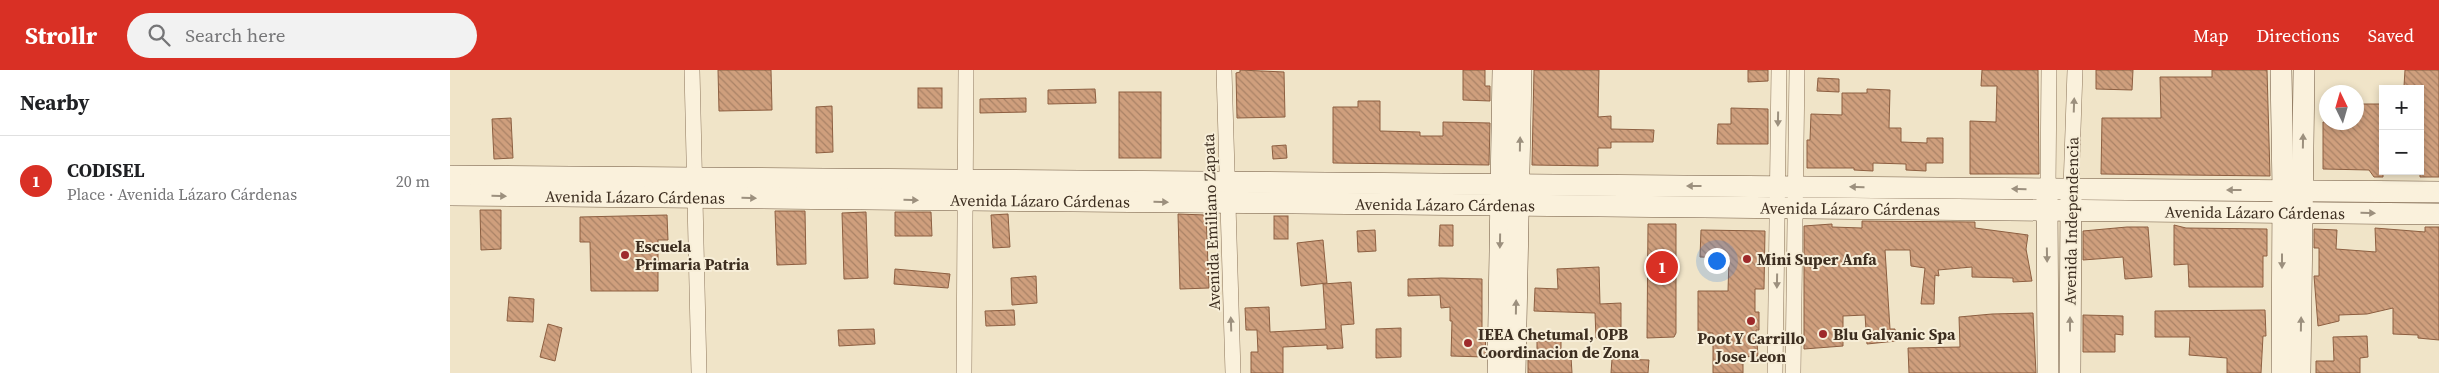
<!DOCTYPE html>
<meta charset="utf-8">
<style>
:root{--surface:#fff;--page:#f2f2f2;--text:#202124;--muted:#757577;--line:#e0e0e0;--accent:#d93025}
body{margin:0;font-family:"Source Serif 4",serif;background:var(--page);color:var(--text)}
.controls{position:absolute;right:15px;top:15px;display:grid;overflow:hidden;border-radius:0px;box-shadow:0 2px 8px #0003}
.controls button{width:45px;height:45px;display:grid;place-items:center;padding:0;border:0;border-bottom:1px solid var(--line);background:var(--surface);color:var(--text);font:25px sans-serif}
.compass{position:absolute;left:1869px;top:15px;width:45px;height:45px;border-radius:50%;background:var(--surface);box-shadow:0 2px 8px #0003;rotate:355deg}
.you{position:absolute;left:1266px;top:190px;width:18px;height:18px;margin:-12px;border:4px solid #fff;border-radius:50%;background:#1a73e8;box-shadow:0 0 0 8px #1a73e833}
.badge{display:grid;place-items:center;width:32px;height:32px;border-radius:50%;background:var(--accent);color:#fff;font-size:16px;font-weight:700}
.pin{position:absolute;translate:-50% -50%;border:2px solid #fff;box-shadow:0 1px 5px #0006}
.list{margin:0;padding:0;list-style:none}
h2{display:flex;justify-content:space-between;align-items:center;height:65px;margin:0;padding:0 20px;font-size:21px}
h2 small{font-size:16px;font-weight:400;color:var(--muted)}
.list li{display:grid;grid-template-columns:32px 1fr auto;gap:15px;align-items:center;box-sizing:border-box;height:90px;padding:0 20px;border-top:1px solid var(--line)}
.list b{display:block;font-size:19px;white-space:nowrap}
.list p{margin:0;font-size:16px;white-space:nowrap;color:var(--muted)}
.list em{font-size:16px;font-style:normal;color:var(--muted)}
.icon{flex:none;width:28px;height:28px;fill:none;stroke:currentColor;stroke-width:2;stroke-linecap:round;stroke-linejoin:round}
.map{position:relative;flex:none;width:1989px;height:303px;overflow:hidden}
header{display:flex;align-items:center;gap:30px;box-sizing:border-box;height:70px;padding:0 25px;background:var(--accent);color:#fff}
header strong{font-size:24px}
nav{display:flex;gap:28px;margin-inline-start:auto;font-size:18px}
.search{width:350px;height:45px;background:var(--page);display:flex;align-items:center;gap:12px;box-sizing:border-box;padding:0 18px;border-radius:28px;color:var(--muted);font-size:19px}
main{display:flex}
aside{flex:1;background:var(--surface)}
.map>svg:first-child{display:block}
</style>
<header>
<strong>Strollr</strong>
<div class="search"><svg class="icon" aria-label="search" viewBox="0 0 24 24"><circle cx="10" cy="10" r="6"/><path d="M15 15l6 6"/></svg>Search here</div>
<nav><a>Map</a><a>Directions</a><a>Saved</a></nav>
</header>
<main>
<aside>
<h2>Nearby<small></small></h2>
<ul class="list">
<li><span class="badge">1</span><div><b>CODISEL</b><p>Place · Avenida Lázaro Cárdenas</p></div><em>20 m</em></li>
</ul>
</aside>
<div class="map">
<svg width="1989" height="303" viewBox="0 0 1989 303">
<defs>
<pattern id="building-back-hatch" width="6" height="6" patternUnits="userSpaceOnUse" patternTransform="scale(1.25)"><rect width="6" height="6" fill="#cf9f7d"/><path d="M-1 5l2 2M0 0l6 6M5-1l2 2" fill="none" stroke="#a98266"/></pattern>
</defs>
<rect width="100%" height="100%" fill="#f0e4c8"/>
<g fill="url(#building-back-hatch)" stroke="#8d5f41">
<polygon points="268,0 321,0 322,40 269,41"/>
<polygon points="790,0 834,2 835,47 787,48 786,3 790,2"/>
<polygon points="1013,0 1035,0 1035,16 1040,16 1040,31 1013,30"/>
<polygon points="1084,0 1149,0 1148,47 1161,46 1161,59 1204,60 1203,72 1161,72 1161,78 1148,78 1148,96 1082,95"/>
<polygon points="1298,0 1318,0 1318,11 1298,12"/>
<polygon points="1532,0 1588,0 1589,104 1520,104 1520,51 1546,52 1547,16 1531,16"/>
<polygon points="1646,0 1683,0 1682,20 1646,19"/>
<polygon points="1762,0 1817,0 1820,106 1651,104 1652,48 1711,48 1710,7 1762,7"/>
<polygon points="1955,0 1989,0 1989,107 1970,107 1970,16 1954,16"/>
<polygon points="1368,8 1389,9 1389,22 1367,21"/>
<rect x="468" y="18" width="24" height="20"/>
<polygon points="645,19 646,33 598,34 598,20"/>
<polygon points="1417,19 1440,20 1439,58 1451,58 1451,72 1477,73 1477,68 1493,68 1493,93 1476,93 1476,101 1456,100 1456,94 1423,93 1423,101 1404,100 1404,98 1357,98 1357,70 1360,70 1361,44 1392,45 1392,23 1417,23"/>
<rect x="669" y="22" width="42" height="66"/>
<polygon points="576,28 576,42 530,43 530,29"/>
<polygon points="908,31 930,31 930,61 970,62 970,66 993,66 993,52 1040,53 1039,95 883,93 883,37 908,37"/>
<polygon points="1906,34 1933,34 1933,107 1924,107 1919,100 1873,99 1873,52 1906,52"/>
<polygon points="382,36 383,82 366,83 366,37"/>
<polygon points="1281,38 1318,39 1318,74 1267,74 1268,54 1281,54"/>
<polygon points="61,48 63,88 44,89 42,49"/>
<polygon points="836,75 837,88 823,89 822,76"/>
<polygon points="30,140 51,140 51,179 31,180"/>
<polygon points="325,141 355,141 356,194 327,195"/>
<polygon points="416,142 418,208 394,209 392,143"/>
<polygon points="445,142 481,142 482,166 445,166"/>
<polygon points="558,144 560,177 543,178 541,145"/>
<polygon points="728,144 756,145 759,218 730,219"/>
<polygon points="217,145 218,170 208,170 208,221 141,221 140,172 130,172 130,147"/>
<rect x="824" y="146" width="14" height="23"/>
<polygon points="1412,151 1525,152 1525,158 1578,165 1576,179 1582,211 1563,212 1563,208 1522,207 1522,197 1488,200 1489,206 1485,205 1484,234 1471,234 1475,198 1461,196 1460,180 1435,180 1440,259 1445,259 1446,271 1417,274 1415,245 1393,246 1393,276 1354,279 1354,156 1382,154 1382,157 1412,158"/>
<polygon points="1198,154 1226,154 1226,263 1224,267 1197,268"/>
<polygon points="990,155 1003,155 1003,176 989,176"/>
<polygon points="1724,155 1736,158 1817,159 1817,186 1813,186 1813,217 1739,217 1738,194 1724,195"/>
<polygon points="1677,157 1698,157 1702,207 1675,209 1673,187 1633,190 1633,161"/>
<polygon points="1975,157 1989,157 1989,270 1968,268 1968,265 1943,264 1943,238 1917,244 1889,245 1889,251 1868,256 1864,206 1869,206 1869,178 1864,178 1864,159 1887,160 1886,179 1926,182 1925,158 1975,162"/>
<polygon points="925,160 926,181 908,182 907,161"/>
<polygon points="1251,160 1315,161 1314,219 1305,219 1305,242 1309,242 1309,260 1306,260 1308,286 1293,287 1293,303 1263,303 1263,263 1248,263 1248,221 1278,221 1279,188 1250,187"/>
<polygon points="873,170 877,213 851,216 847,173"/>
<polygon points="1149,197 1150,234 1171,233 1171,266 1146,268 1145,243 1084,241 1085,218 1108,219 1107,199"/>
<polygon points="445,199 500,204 498,218 444,214"/>
<polygon points="586,206 587,233 562,235 561,208"/>
<polygon points="991,208 1032,209 1032,260 1036,260 1035,287 1001,286 1002,251 1000,251 1000,237 991,238 990,225 958,226 958,209"/>
<polygon points="901,212 904,254 891,255 893,278 877,279 877,275 833,277 833,303 801,303 801,282 808,282 807,260 796,260 795,238 819,237 820,262 876,259 873,214"/>
<polygon points="59,227 84,229 83,252 57,251"/>
<polygon points="564,240 565,255 536,256 535,241"/>
<polygon points="1815,240 1816,266 1813,266 1811,303 1777,303 1777,288 1739,285 1740,267 1705,267 1705,241"/>
<polygon points="1583,243 1586,303 1459,303 1458,278 1510,277 1509,247 1542,244"/>
<polygon points="1633,245 1673,246 1673,265 1665,264 1665,282 1633,282"/>
<polygon points="98,254 112,258 105,291 90,287"/>
<polygon points="951,258 951,287 926,288 926,259"/>
<polygon points="424,259 425,274 389,276 388,260"/>
<polygon points="1917,266 1918,287 1910,288 1910,303 1866,303 1866,291 1884,291 1883,267"/>
<polygon points="1087,271 1111,271 1111,287 1121,287 1122,303 1078,303 1078,280 1087,280"/>
<polygon points="1162,289 1199,290 1198,303 1161,303"/>
</g>
<g fill="none" stroke-linecap="round" stroke-linejoin="round">
<g stroke="#8d765c" stroke-width="16">
<g id="street">
<polyline points="242,0 249,303"/>
<polyline points="774,0 783,303"/>
<polyline points="1598,119 1599,0"/>
<polyline points="1621,119 1625,0"/>
<polyline points="514,303 516,0"/>
<polyline points="1325,303 1329,0"/>
<polyline points="1343,303 1347,0"/>
</g>
</g>
<g stroke="#6f573f" stroke-width="22">
<g id="secondary">
<polyline points="1831,0 1833,120 1832,303"/>
<polyline points="0,106 1989,122"/>
<path id="s1" d="M0,125L1989,144"/>
<polyline points="1597,127 1598,303"/>
<polyline points="1048,303 1053,0"/>
<polyline points="1065,303 1071,0"/>
<polyline points="1620,303 1621,128"/>
<polyline points="1850,303 1854,0"/>
</g>
</g>
<use href="#street" stroke="#faf1dc" stroke-width="15"/>
<use href="#secondary" stroke="#faf1dc" stroke-width="21"/>
</g>
<defs><path id="oneway-solid" d="M-6-.8H1V-3.2L6.5 0L1 3.2V.8H-6Z" transform="scale(1.25)"/></defs>
<g fill="#9c907e">
<use href="#oneway-solid" transform="translate(1624 35) rotate(-88)"/>
<use href="#oneway-solid" transform="translate(1328 49) rotate(91)"/>
<use href="#oneway-solid" transform="translate(1853 71) rotate(-89)"/>
<use href="#oneway-solid" transform="translate(1070 74) rotate(-89)"/>
<use href="#oneway-solid" transform="translate(1244 116) rotate(-180)"/>
<use href="#oneway-solid" transform="translate(1407 117) rotate(-179)"/>
<use href="#oneway-solid" transform="translate(1569 119) rotate(-179)"/>
<use href="#oneway-solid" transform="translate(1784 120) rotate(-180)"/>
<use href="#oneway-solid" transform="translate(49 126) rotate(1)"/>
<use href="#oneway-solid" transform="translate(299 128) rotate(1)"/>
<use href="#oneway-solid" transform="translate(461 130) rotate(1)"/>
<use href="#oneway-solid" transform="translate(711 132) rotate(1)"/>
<use href="#oneway-solid" transform="translate(1918 143) rotate(1)"/>
<use href="#oneway-solid" transform="translate(1050 171) rotate(91)"/>
<use href="#oneway-solid" transform="translate(1597 185) rotate(89)"/>
<use href="#oneway-solid" transform="translate(1832 191) rotate(90)"/>
<use href="#oneway-solid" transform="translate(1327 211) rotate(91)"/>
<use href="#oneway-solid" transform="translate(1066 237) rotate(-89)"/>
<use href="#oneway-solid" transform="translate(781 254) rotate(-92)"/>
<use href="#oneway-solid" transform="translate(1620 254) rotate(-90)"/>
<use href="#oneway-solid" transform="translate(1851 254) rotate(-89)"/>
</g>
<g fill="#9e2a2b" stroke="#f7eed8" stroke-width="2">
<circle cx="175" cy="185" r="5"/>
<circle cx="1297" cy="189" r="5"/>
<circle cx="1301" cy="251" r="5"/>
<circle cx="1373" cy="264" r="5"/>
<circle cx="1018" cy="273" r="5"/>
</g>
<g text-anchor="middle" dominant-baseline="central" stroke-width="4" stroke-linejoin="round" paint-order="stroke">
<g font-size="16" fill="#3d2e20" stroke="#f7eed8">
<text stroke="none"><textPath href="#s1" startOffset="185">Avenida Lázaro Cárdenas</textPath></text>
<text stroke="none"><textPath href="#s1" startOffset="590">Avenida Lázaro Cárdenas</textPath></text>
<text stroke="none"><textPath href="#s1" startOffset="995">Avenida Lázaro Cárdenas</textPath></text>
<text stroke="none"><textPath href="#s1" startOffset="1400">Avenida Lázaro Cárdenas</textPath></text>
<text stroke="none"><textPath href="#s1" startOffset="1805">Avenida Lázaro Cárdenas</textPath></text>
<text transform="translate(1621 151) rotate(-89)">Avenida Independencia</text>
<text transform="translate(761 152) rotate(-92)">Avenida Emiliano Zapata</text>
</g>
<g font-size="16" font-weight="bold" fill="#3d2e20" stroke="#f7eed8" text-anchor="start">
<text x="185" y="176">Escuela<tspan x="185" dy="18">Primaria Patria</tspan></text>
<text x="1307" y="189">Mini Super Anfa</text>
<text x="1028" y="264">IEEA Chetumal, OPB<tspan x="1028" dy="18">Coordinacion de Zona</tspan></text>
<text x="1383" y="264">Blu Galvanic Spa</text>
<text x="1301" y="268" text-anchor="middle">Poot Y Carrillo<tspan x="1301" dy="18">Jose Leon</tspan></text>
</g>
</g>
</svg>
<div class="controls">
<button>+</button>
<button>−</button>
</div>
<svg class="compass" viewBox="-18 -18 36 36"><path d="M0-13l5 13h-10z" fill="#e53935"/><path d="M0 13l5-13h-10z" fill="#757577"/></svg>
<div class="you"></div>
<div class="pin badge" style="left:1212px;top:197px">1</div>
</div>
</main>
